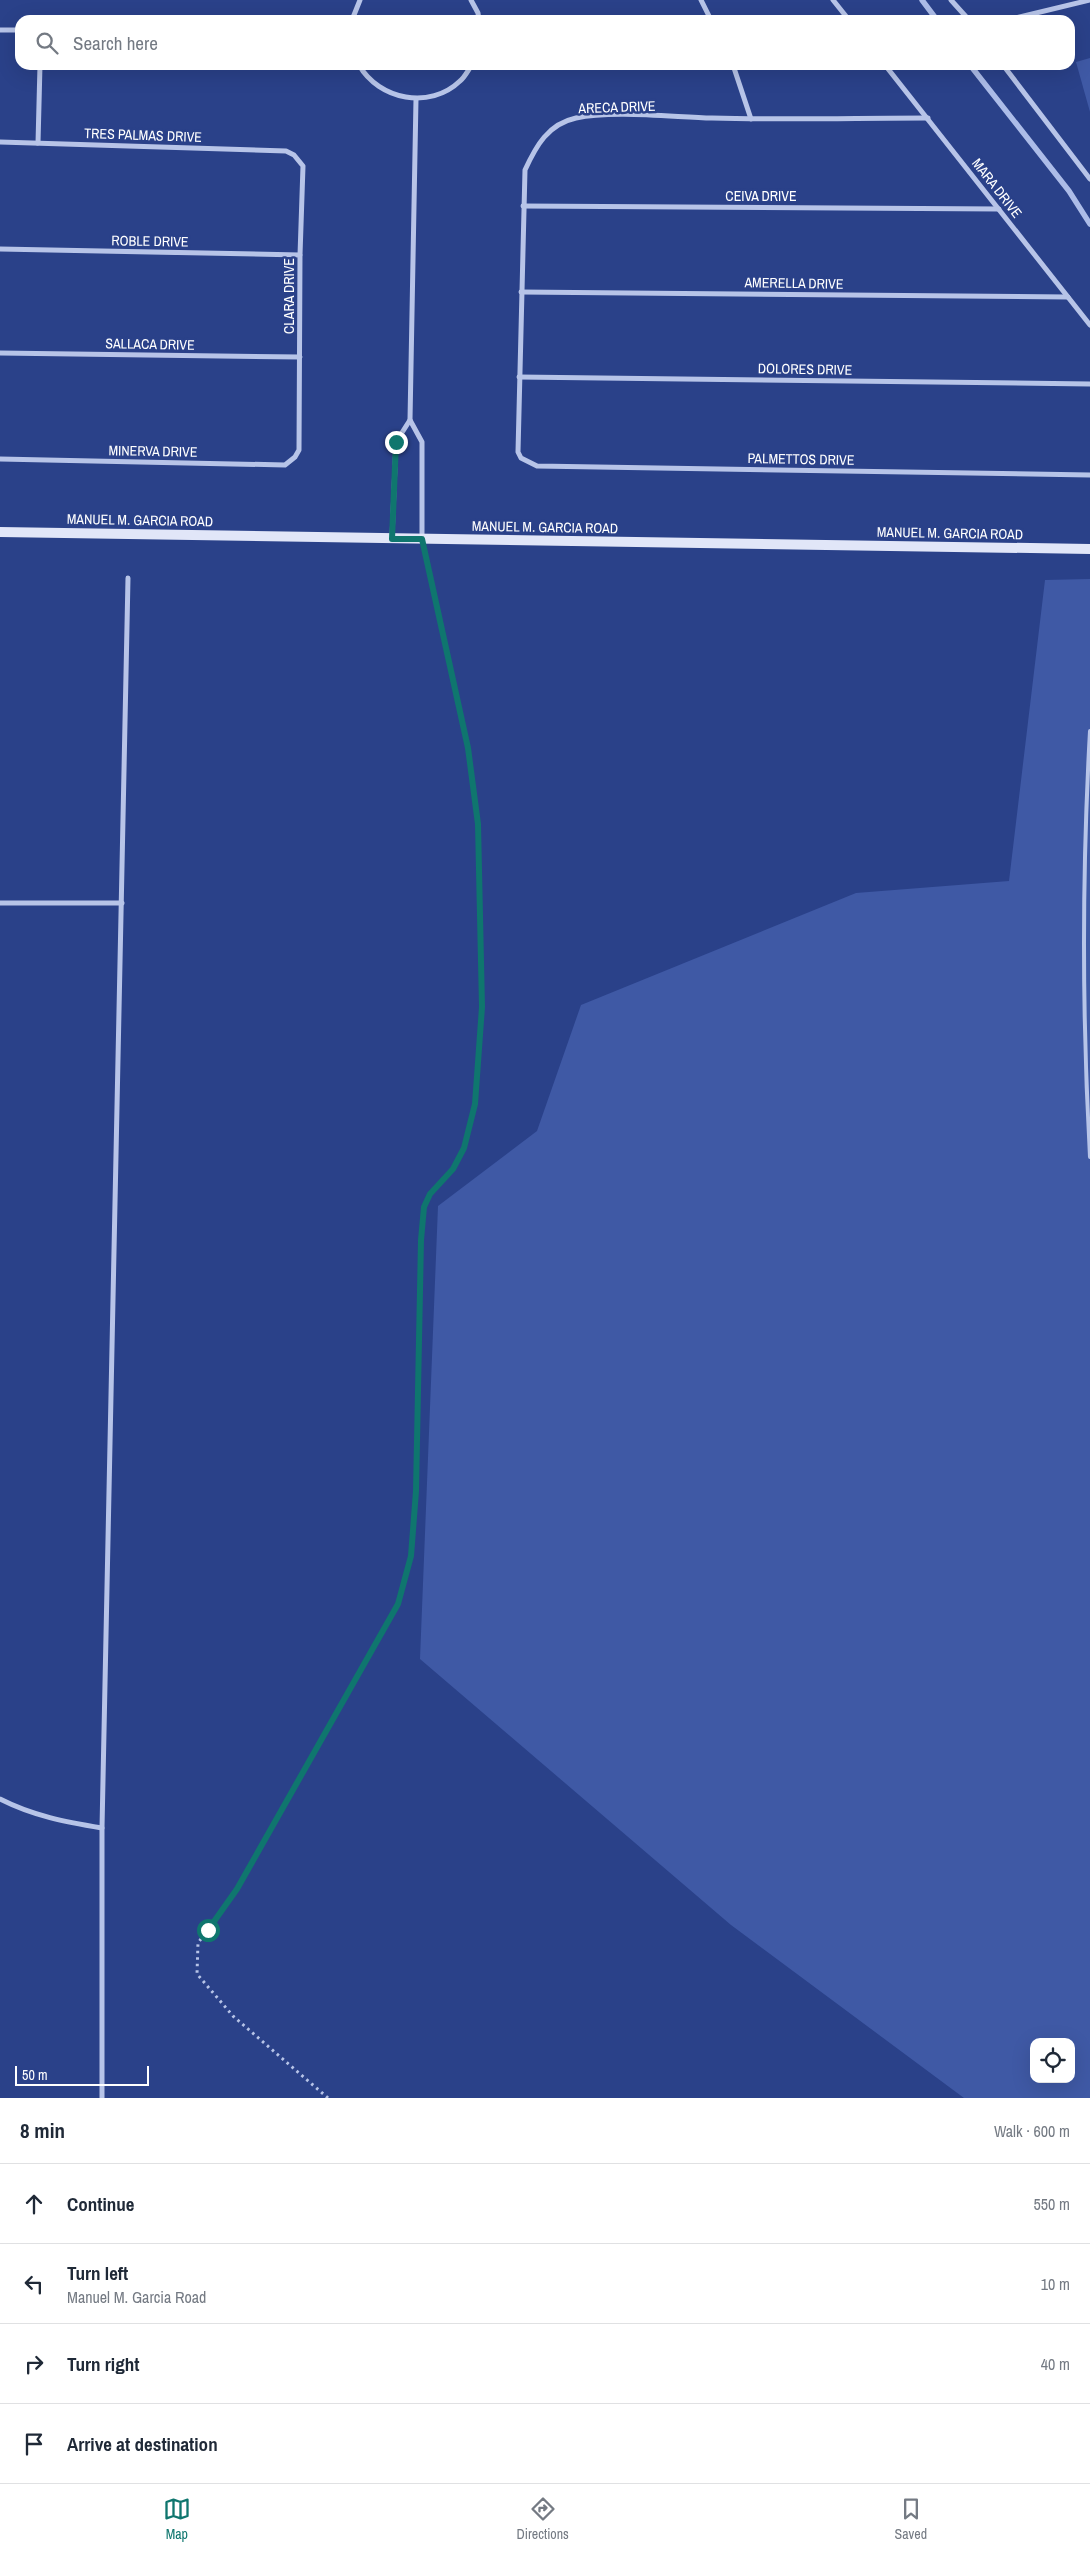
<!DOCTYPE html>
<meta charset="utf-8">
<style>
:root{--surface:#fff;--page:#f2f2f3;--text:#1f2937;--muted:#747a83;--line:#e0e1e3;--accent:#0f766e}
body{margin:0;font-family:"Archivo Narrow",sans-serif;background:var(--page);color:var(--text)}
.controls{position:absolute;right:15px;bottom:15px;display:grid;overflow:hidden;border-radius:10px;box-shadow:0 5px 20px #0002}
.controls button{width:45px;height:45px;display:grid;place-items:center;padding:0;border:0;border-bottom:1px solid var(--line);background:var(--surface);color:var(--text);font:25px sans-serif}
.scale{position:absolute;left:15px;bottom:12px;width:134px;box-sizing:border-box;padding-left:5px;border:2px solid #fff;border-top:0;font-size:14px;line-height:18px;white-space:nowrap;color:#fff;-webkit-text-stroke:4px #2a4189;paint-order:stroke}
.stop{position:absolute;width:15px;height:15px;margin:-11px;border:4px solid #0f766e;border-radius:50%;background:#fff}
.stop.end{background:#0f766e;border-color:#fff;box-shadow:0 1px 5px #0008}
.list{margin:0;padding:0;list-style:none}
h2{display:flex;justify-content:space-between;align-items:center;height:65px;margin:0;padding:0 20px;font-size:21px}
h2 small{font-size:16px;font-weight:400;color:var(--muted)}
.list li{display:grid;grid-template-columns:32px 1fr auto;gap:15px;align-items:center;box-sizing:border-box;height:80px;padding:0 20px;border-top:1px solid var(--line)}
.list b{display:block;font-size:19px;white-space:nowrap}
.list p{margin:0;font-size:16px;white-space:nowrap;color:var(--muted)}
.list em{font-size:16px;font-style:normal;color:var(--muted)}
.icon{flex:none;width:28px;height:28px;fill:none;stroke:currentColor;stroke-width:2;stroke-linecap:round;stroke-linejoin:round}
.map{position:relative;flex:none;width:1090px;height:2098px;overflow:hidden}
.search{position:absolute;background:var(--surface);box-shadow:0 5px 20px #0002;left:15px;right:15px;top:15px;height:55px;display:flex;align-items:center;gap:12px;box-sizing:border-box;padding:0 18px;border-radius:15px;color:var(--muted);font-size:19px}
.sheet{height:385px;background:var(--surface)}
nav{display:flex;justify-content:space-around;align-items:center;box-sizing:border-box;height:70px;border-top:1px solid var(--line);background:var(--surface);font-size:14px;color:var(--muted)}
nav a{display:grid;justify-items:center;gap:2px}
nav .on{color:var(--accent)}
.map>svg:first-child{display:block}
</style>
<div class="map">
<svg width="1090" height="2098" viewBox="0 0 1090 2098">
<rect width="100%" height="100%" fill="#2a4189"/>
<g fill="#3f59a5" fill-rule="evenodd">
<polygon points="1090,58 1090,112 1076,62"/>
<path d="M1090,579V2098H964L731,1925L420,1659L438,1206L537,1131L581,1005L856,893L1009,881L1045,580ZM1034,2042H1071V2079H1034Z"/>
</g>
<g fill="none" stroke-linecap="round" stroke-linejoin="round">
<g stroke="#acbce8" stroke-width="5.5">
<polyline points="922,0 937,20"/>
<polyline points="970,65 1069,191 1090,224"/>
</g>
<polyline stroke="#b7c4e8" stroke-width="3" stroke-dasharray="2.5 4" stroke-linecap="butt" points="328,2098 233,2016 197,1974 198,1943 237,1889 398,1604 411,1556 416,1491 421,1240 424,1207 431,1194 453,1169 464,1148 475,1104 482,1007 478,824 468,748 425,552"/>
<path stroke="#b7c4e8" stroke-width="4" d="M1090,731C1082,873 1082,1015 1090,1157"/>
<g stroke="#b7c4e8" stroke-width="5">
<polyline points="471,0 478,13 479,20"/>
<polyline points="701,0 711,20"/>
<polyline points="833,0 849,20"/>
<polyline points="951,0 969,20"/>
<polyline points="352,20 360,0"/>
<polyline points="1007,20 1090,0"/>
<polyline points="0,30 20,30"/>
<path d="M359,65C379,100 430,110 460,81C465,77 468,70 472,65"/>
<polyline points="733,65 751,119"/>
<polyline points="885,65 1090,325"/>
<polyline points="1003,65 1090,179"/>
<polyline points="416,99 410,420 422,442 422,538"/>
<path d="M928,118C856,118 784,120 712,118C673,117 612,110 576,118C548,124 536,146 525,170L518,452L521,458L537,466L1090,475"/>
<polyline points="0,142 286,151 294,155 303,166 300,255 299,450 295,457 285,465 0,459"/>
<polyline points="38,143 40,65"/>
<polyline points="523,206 999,209"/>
<polyline points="0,249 300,255"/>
<polyline points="521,292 1068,297"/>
<polyline points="0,353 300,357"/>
<polyline points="519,377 1090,384"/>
<polyline points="392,538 396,442 410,420"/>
<polyline points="0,903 122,903"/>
<path d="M0,1799C33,1816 66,1822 102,1828"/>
<polyline points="102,2098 102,1828 128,578"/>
</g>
<polyline stroke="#e1e6f8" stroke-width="10" points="0,532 1090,549"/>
</g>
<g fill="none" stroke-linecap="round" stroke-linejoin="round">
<polyline stroke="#0f766e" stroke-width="6" points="208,1930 237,1889 398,1604 411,1556 416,1491 421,1240 424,1207 430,1194 453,1169 464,1148 475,1104 482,1007 478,824 468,748 422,539 392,539 396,442"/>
</g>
<g text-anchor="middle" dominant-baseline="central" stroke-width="5" stroke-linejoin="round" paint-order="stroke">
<g font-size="14" fill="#fff" stroke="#2a4189">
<text transform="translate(617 107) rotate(-2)">ARECA DRIVE</text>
<text transform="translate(143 135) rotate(2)">TRES PALMAS DRIVE</text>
<text transform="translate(997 188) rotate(52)">MARA DRIVE</text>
<text x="761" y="196">CEIVA DRIVE</text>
<text transform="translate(150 241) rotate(1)">ROBLE DRIVE</text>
<text transform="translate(794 283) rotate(1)">AMERELLA DRIVE</text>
<text transform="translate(289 296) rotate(-90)">CLARA DRIVE</text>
<text transform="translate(150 344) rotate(1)">SALLACA DRIVE</text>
<text transform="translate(805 369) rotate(1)">DOLORES DRIVE</text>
<text transform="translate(153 451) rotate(1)">MINERVA DRIVE</text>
<text transform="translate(801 459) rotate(1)">PALMETTOS DRIVE</text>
<text transform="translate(140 520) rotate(1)">MANUEL M. GARCIA ROAD</text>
<text transform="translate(545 527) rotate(1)">MANUEL M. GARCIA ROAD</text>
<text transform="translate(950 533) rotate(1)">MANUEL M. GARCIA ROAD</text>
</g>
</g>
</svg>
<div class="controls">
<button><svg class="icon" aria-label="locate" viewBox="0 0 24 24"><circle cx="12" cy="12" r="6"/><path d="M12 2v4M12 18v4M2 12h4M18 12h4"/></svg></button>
</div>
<div class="scale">50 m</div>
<div class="stop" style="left:208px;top:1930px"></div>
<div class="stop end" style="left:396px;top:442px"></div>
<div class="search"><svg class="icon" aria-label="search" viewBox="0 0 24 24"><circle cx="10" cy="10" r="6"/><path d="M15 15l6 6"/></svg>Search here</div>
</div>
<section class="sheet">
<h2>8 min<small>Walk · 600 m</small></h2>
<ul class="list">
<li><svg class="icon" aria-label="ahead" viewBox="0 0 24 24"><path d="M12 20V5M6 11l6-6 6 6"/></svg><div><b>Continue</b></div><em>550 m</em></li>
<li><svg class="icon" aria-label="left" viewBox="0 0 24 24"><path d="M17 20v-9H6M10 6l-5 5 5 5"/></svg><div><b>Turn left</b><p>Manuel M. Garcia Road</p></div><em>10 m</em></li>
<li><svg class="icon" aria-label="right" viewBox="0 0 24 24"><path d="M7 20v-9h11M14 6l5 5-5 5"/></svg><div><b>Turn right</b></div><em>40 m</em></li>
<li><svg class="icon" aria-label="arrive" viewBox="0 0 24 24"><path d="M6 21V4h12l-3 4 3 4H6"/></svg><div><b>Arrive at destination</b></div></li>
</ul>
</section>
<nav>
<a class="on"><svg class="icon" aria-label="map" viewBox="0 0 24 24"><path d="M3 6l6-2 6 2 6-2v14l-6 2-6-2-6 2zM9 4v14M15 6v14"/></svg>Map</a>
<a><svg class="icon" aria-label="directions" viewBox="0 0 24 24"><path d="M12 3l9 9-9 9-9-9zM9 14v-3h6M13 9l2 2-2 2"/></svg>Directions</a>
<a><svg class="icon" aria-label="saved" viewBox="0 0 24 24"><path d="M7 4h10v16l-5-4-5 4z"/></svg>Saved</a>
</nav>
